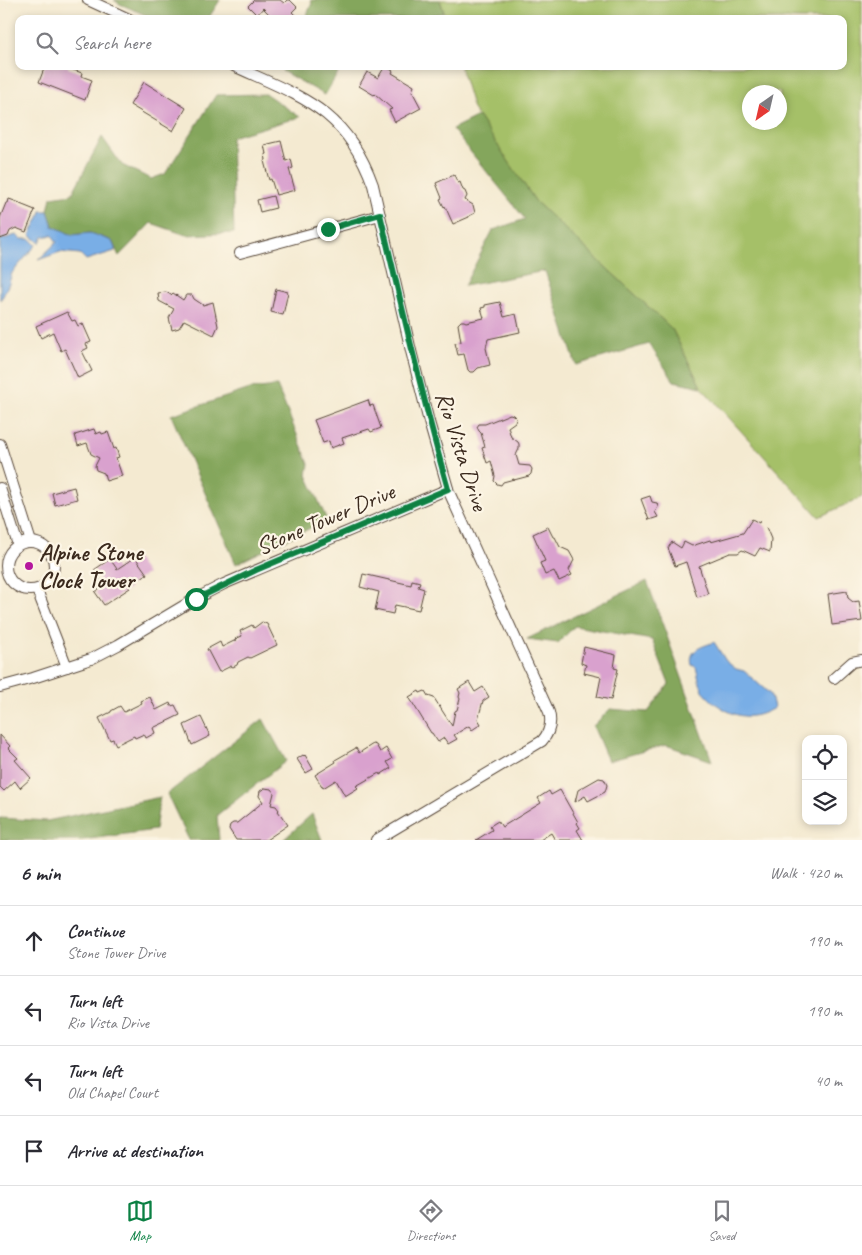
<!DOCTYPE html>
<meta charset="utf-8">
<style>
:root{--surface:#fff;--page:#f7f7f7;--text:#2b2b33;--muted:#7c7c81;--line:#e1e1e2;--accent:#0b8043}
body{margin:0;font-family:Caveat,sans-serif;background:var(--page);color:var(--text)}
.controls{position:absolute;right:15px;bottom:15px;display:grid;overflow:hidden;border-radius:10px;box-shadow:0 2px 8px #0003}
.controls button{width:45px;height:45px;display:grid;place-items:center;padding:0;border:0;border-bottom:1px solid var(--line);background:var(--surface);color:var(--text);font:25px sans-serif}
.compass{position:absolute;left:742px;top:85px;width:45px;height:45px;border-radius:50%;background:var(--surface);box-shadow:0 2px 8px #0003;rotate:214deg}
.stop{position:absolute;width:15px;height:15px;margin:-11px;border:4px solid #0b8043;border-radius:50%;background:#fff}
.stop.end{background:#0b8043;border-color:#fff;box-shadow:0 1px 5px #0008}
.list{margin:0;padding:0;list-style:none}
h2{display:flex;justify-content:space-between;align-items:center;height:65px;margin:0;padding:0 20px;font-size:21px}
h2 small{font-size:16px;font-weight:400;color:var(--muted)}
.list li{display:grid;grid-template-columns:32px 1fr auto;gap:15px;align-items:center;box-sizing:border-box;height:70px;padding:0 20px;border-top:1px solid var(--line)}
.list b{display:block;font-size:19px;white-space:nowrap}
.list p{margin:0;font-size:16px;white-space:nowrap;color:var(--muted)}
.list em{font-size:16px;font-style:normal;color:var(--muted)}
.icon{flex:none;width:28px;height:28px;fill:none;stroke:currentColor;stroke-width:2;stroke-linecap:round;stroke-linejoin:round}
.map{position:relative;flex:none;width:862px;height:840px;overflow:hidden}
.search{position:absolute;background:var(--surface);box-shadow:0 2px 8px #0003;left:15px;right:15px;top:15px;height:55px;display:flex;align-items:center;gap:12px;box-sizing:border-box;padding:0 18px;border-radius:10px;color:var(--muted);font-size:19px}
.sheet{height:345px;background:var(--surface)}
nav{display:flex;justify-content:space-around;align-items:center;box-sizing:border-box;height:70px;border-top:1px solid var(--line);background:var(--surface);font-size:14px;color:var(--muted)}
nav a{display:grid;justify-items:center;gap:2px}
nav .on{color:var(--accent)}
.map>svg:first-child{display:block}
</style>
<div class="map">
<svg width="862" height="840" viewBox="0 0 862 840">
<rect width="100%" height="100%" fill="#fcf5e5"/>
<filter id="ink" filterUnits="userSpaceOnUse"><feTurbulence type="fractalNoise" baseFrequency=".02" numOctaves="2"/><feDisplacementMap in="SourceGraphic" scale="10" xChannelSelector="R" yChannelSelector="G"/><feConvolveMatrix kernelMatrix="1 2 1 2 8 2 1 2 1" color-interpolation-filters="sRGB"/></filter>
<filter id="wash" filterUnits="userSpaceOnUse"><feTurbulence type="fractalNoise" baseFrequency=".0096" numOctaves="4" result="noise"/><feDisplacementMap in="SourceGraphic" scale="20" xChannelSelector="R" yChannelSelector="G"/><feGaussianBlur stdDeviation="1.12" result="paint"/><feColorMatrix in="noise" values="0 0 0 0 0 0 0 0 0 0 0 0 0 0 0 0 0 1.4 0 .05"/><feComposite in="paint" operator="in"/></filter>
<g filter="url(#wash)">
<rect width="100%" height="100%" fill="#f4ead1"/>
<path fill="#a5c067" stroke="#707542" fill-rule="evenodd" d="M440,0H862V497L819,517L701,387L672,329L536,202L473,109L460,66H843V19H446ZM750,92H780V122H750Z"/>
<g fill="#84a65c" stroke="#60683d">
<polygon points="114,0 220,0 208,19 155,19 120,4"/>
<polygon points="311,0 440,0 444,13 412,19 305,19 312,3"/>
<polygon points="284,66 342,66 325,95 282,71"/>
<polygon points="266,94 300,117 231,137 234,233 186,235 151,223 119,256 112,241 90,233 72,235 53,226 48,211 51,197 72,194 102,137 122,165 151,179 165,174 216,95"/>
<polygon points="478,116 536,202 672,329 701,387 674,381 649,344 576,365 545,271 464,286 493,230 525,219 452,129"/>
<polygon points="277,386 309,464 307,475 327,520 236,564 171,415 250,389"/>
<polygon points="647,581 712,761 666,745 608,761 593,726 610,709 648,712 669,684 652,640 575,626 558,643 527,639"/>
<polygon points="263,719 286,761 217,815 219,840 189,840 167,794"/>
<polygon points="160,797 155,830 82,840 0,840 0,818 47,821"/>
<polygon points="312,814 322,840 283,840"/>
</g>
<g fill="#79aee6" stroke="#5a6c82">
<path d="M41,211H48L53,226L72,235L90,233L112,241L115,248V251L86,260L80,254L60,252L38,260L57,242L52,235L43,237L40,243L30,235C34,226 39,220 41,211Z"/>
<polygon points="16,235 21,239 30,239 36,245 12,273 9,283 3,296 0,300 0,240"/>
<path d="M714,642L726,661L736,669L744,671L770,694L773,703L774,708C752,721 736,718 716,704C711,700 705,695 703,690C699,683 698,675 696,667L692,665C688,649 702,647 714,642Z"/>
</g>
<g id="blocks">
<g fill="#d9a1ce">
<polygon points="254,0 280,0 284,3 287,0 290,0 297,7 292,12 299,19 274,19 263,8 257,15 248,6"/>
<polygon points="45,66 68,66 68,68 82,73 81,76 92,80 85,100 39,82"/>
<polygon points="385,66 393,71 392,73 414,86 412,91 421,108 395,122 389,110 392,109 375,94 374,95 359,86 367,72 378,78"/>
<polygon points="144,82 186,108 173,131 130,105"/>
<polygon points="281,141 286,161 291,159 293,168 289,169 295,190 276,195 271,179 269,180 264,161 266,160 265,154 266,154 264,145"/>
<polygon points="454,175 458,183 460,182 463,190 465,191 467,196 465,200 473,205 475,213 469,216 469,217 453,224 445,206 444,207 440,199 442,198 436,183"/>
<polygon points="273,196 276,208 260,212 257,200"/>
<polygon points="9,199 12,200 20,203 20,204 35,210 26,232 16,228 10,231 8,236 0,239 0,218 6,203 8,203"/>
<polygon points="276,289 288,292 283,315 271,312"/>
<polygon points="166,292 171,295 173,293 183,300 186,295 192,295 194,299 203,305 213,302 218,326 214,335 184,320 179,328 172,330 169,318 174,309 159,301 158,293"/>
<polygon points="500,302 504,317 516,314 520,332 488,339 486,348 490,365 478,368 474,372 470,372 468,370 464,354 458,355 455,343 461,342 458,324 461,321 464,321 466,322 484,318 481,308 485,307 485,305"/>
<polygon points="67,312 72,321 75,320 78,326 83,324 91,342 86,344 88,348 82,351 92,371 78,378 65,349 61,351 53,332 41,338 36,326"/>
<polygon points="368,400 370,406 373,405 381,428 371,432 369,429 342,438 344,443 331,448 329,441 323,443 314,420"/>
<polygon points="510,414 513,415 516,418 515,422 508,427 511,437 518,442 519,444 519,449 516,455 519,465 530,466 532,469 531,474 529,476 514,480 514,479 503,482 501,485 497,484 494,481 495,476 491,461 487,463 482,448 485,447 481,433 479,431 477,427 479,424 485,424"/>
<polygon points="94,429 96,434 101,432 102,434 108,432 114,449 116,448 119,457 116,458 122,476 106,481 104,473 96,470 95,466 99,458 91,454 87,443 78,446 75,435"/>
<polygon points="74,487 77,499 55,505 52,493"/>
<polygon points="650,496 652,502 657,503 658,507 655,512 658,517 649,520 641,499"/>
<polygon points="752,519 759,523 760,521 766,527 771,539 770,552 760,548 755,556 742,550 738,553 730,553 699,566 708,594 697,597 686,562 675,566 668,548 672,542 681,548 684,542 692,546 710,540 711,542 743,533"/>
<polygon points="548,527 553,537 555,537 560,547 569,551 574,560 569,570 572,575 559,581 554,571 545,575 540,563 545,561 533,534"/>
<polygon points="135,557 147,574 128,586 130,588 104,605 95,592 104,585 94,570 110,559 117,569"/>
<polygon points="363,574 411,585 412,580 420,582 418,587 424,589 419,610 395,605 393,614 375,610 379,592 360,587"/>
<polygon points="847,591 848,598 853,602 859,601 862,621 832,625 828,594"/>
<polygon points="262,622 267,624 277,645 250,658 248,657 238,662 237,665 233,667 231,666 219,672 207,649 220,642 222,647 236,640 235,639 242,636 240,631 252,625 254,628"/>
<polygon points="584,647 616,655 614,668 618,669 611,700 597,697 601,677 584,673 586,665 581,663"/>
<polygon points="469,682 475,692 483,687 489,697 483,701 478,719 481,724 472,730 469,726 454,735 457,739 448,744 444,738 438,742 432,733 431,733 409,697 419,691 420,693 425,691 428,696 434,698 452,726 455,711 457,710 460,699 459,697 460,693 458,689"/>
<polygon points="150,697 156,710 170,703 171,706 175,705 180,715 153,728 155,733 146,738 144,734 135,738 134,736 116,745 113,739 110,740 99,718 111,712 111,711 120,706 124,712 142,703 141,701"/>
<polygon points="201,717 210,736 192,745 184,725"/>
<polygon points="0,735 10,746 8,748 18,758 15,760 31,778 20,788 15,781 4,791 0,787"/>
<polygon points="373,744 376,745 380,752 386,748 392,759 387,762 391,768 380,775 379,773 356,786 358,788 345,796 336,780 323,788 315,775 336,762 335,760 356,748 359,753"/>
<polygon points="303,755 304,756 305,755 313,769 306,773 297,759"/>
<polygon points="599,778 604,779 607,785 605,792 588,801 585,796 575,802 578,790"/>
<polygon points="265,788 271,789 274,793 271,805 276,806 279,810 278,811 288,825 266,840 236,840 229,829 230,825 233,823 237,823 263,802 259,796 260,791"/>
<polygon points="560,790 578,822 577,823 580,828 577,830 583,840 555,840 551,833 540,840 476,840 492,830 490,826 498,821 502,827 541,803 538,798 549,791 551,795"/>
</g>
</g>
</g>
<g filter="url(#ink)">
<use href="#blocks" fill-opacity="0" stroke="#574739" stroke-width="1"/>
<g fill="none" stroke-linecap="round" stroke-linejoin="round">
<g stroke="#574739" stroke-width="12">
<g id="minor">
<polyline points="88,0 129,19"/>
<path d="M234,66C301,97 346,109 373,185L411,351L429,422L449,492L549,712C552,723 550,732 542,741L376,840"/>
<polyline points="240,253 380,215"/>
<polyline points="0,444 31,542"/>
<polyline points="0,488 18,545"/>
<circle cx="30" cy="566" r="24"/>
<polyline points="37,590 67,667"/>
<polyline points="834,678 852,662 862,660"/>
<polyline points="0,687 33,678 91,659 118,645 195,599 224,584 448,489"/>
</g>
</g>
<use href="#minor" stroke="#fff" stroke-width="10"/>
</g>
</g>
<g fill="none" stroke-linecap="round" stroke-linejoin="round" filter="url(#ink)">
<path stroke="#0b8043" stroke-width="6" d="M196,599L256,570L448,489C422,398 402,306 380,214L328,229"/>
</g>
<circle fill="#b5179e" stroke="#fcf5e5" stroke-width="2" cx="29" cy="566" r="5"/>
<g text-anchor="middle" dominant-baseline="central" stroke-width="4.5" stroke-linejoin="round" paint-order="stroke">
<g font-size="24" fill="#3b2a1e" stroke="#fcf5e5">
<text transform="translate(462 451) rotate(72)">Rio Vista Drive</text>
<text transform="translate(325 519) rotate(-23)">Stone Tower Drive</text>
</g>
<g font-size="24" font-weight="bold" fill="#3b2a1e" stroke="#fcf5e5" text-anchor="start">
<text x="39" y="552">Alpine Stone<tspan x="39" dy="28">Clock Tower</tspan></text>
</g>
</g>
</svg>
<div class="controls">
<button><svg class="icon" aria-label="locate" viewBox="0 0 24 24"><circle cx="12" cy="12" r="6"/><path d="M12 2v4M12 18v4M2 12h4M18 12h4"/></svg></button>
<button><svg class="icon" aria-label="layers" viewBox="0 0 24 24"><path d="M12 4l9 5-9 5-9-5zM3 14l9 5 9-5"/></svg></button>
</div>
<svg class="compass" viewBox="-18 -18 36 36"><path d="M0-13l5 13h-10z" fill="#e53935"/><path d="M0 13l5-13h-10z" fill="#7c7c81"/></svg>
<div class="stop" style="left:196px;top:599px"></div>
<div class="stop end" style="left:328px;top:229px"></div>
<div class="search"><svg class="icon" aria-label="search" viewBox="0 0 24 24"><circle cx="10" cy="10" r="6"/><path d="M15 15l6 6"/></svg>Search here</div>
</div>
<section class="sheet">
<h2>6 min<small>Walk · 420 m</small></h2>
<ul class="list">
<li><svg class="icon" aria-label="ahead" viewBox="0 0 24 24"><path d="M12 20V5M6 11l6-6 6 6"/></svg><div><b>Continue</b><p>Stone Tower Drive</p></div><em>190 m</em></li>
<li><svg class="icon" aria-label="left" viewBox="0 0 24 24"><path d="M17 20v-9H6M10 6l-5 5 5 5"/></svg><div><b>Turn left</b><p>Rio Vista Drive</p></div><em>190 m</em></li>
<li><svg class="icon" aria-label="left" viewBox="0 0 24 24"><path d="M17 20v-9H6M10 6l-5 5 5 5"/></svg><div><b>Turn left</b><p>Old Chapel Court</p></div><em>40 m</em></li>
<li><svg class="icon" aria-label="arrive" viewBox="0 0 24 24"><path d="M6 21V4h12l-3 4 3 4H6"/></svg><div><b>Arrive at destination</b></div></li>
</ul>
</section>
<nav>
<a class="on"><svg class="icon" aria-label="map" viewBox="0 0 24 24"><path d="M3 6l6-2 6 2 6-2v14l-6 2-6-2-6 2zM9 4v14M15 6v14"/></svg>Map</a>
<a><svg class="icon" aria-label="directions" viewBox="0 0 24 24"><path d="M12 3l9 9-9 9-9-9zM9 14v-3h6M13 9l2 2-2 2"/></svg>Directions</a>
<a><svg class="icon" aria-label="saved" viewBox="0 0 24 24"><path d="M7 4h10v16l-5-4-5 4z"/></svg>Saved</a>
</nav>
